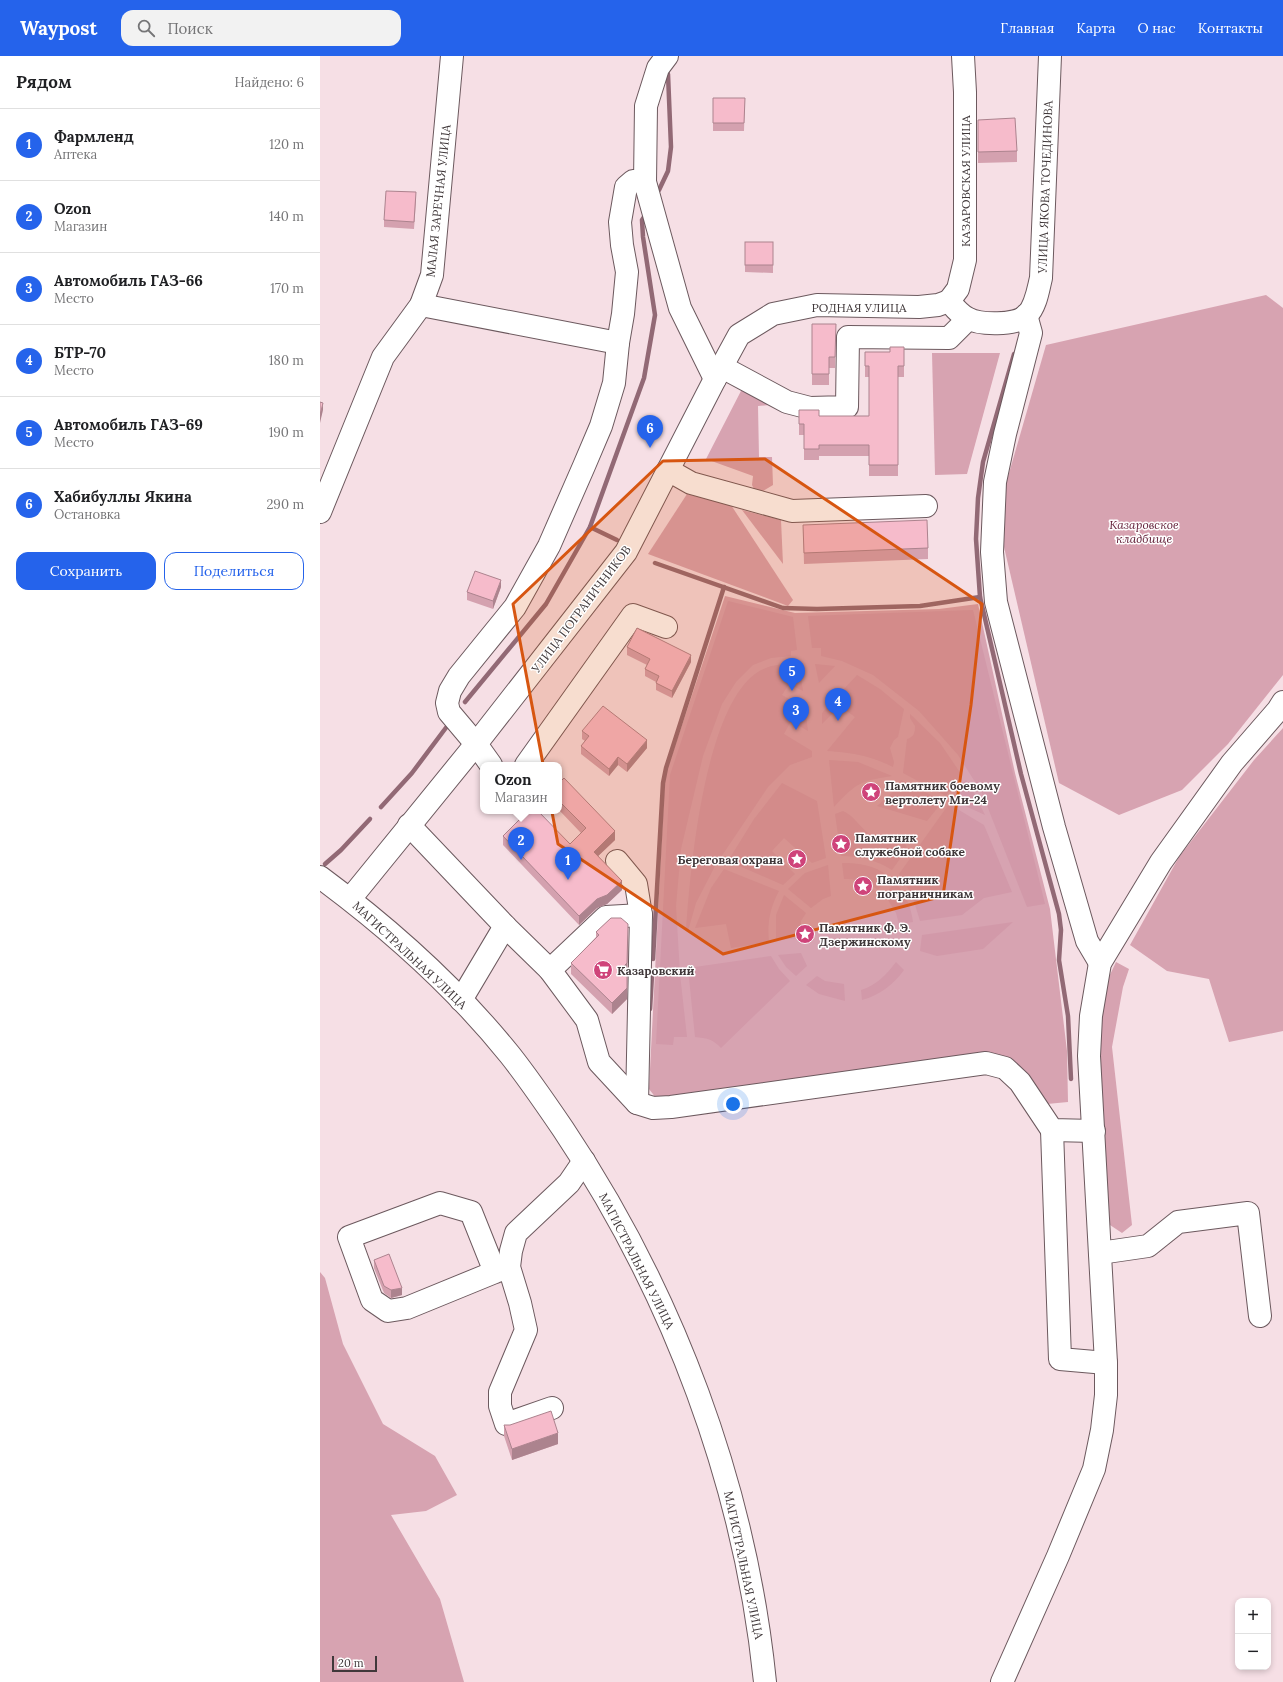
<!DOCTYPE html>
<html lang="ru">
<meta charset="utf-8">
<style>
:root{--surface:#fff;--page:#f2f2f2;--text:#202124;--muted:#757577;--line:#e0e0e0;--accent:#2563eb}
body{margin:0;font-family:Lora,serif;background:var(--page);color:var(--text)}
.controls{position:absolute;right:12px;bottom:12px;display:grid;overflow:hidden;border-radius:8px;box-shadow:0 2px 6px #0003}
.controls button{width:36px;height:36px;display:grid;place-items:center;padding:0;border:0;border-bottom:1px solid var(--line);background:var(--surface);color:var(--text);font:20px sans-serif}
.scale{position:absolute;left:12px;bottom:10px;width:45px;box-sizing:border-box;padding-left:4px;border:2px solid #40383a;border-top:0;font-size:11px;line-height:14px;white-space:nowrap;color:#40383a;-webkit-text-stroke:3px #fff;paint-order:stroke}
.you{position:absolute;left:413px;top:1048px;width:14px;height:14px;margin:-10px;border:3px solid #fff;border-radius:50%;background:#1a73e8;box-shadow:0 0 0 6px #1a73e833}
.badge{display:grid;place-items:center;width:26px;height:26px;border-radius:50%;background:var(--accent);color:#fff;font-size:13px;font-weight:700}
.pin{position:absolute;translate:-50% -33px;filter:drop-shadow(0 1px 2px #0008)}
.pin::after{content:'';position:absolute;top:21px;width:14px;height:12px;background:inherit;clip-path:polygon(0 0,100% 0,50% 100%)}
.popup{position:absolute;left:160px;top:706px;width:82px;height:52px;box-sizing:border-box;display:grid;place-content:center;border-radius:8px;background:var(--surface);filter:drop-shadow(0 1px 3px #0005);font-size:13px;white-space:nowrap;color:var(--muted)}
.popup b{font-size:15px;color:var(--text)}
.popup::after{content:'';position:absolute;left:50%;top:100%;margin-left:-8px;border:8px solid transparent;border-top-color:var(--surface)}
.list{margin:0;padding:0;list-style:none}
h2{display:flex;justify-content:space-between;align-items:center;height:52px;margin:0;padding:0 16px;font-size:17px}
h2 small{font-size:13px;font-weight:400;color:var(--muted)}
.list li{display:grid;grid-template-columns:26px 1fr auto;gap:12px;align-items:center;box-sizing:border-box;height:72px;padding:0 16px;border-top:1px solid var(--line)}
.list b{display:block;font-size:15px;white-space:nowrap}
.list p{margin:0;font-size:13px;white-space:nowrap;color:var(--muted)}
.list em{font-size:13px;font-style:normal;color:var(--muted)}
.actions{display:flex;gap:8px;padding:12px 16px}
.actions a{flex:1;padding:9px 0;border:1px solid var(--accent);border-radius:12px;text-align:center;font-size:14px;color:var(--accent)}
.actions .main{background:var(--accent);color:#fff}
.icon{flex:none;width:22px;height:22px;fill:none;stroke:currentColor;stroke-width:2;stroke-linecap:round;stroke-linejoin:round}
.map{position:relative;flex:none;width:963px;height:1626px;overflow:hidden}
header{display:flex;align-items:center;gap:24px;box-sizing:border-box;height:56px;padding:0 20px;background:var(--accent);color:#fff}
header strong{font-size:19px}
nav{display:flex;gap:22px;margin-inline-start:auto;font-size:14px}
.search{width:280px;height:36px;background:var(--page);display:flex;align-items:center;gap:10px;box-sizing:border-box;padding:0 14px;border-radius:12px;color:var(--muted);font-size:15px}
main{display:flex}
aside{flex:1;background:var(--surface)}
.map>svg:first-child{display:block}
</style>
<header>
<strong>Waypost</strong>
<div class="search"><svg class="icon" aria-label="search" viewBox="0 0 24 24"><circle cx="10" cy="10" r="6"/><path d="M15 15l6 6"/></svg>Поиск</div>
<nav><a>Главная</a><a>Карта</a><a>О нас</a><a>Контакты</a></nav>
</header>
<main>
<aside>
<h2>Рядом<small>Найдено: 6</small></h2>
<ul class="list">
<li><span class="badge">1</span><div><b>Фармленд</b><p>Аптека</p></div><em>120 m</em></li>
<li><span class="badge">2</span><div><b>Ozon</b><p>Магазин</p></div><em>140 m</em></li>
<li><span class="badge">3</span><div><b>Автомобиль ГАЗ-66</b><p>Место</p></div><em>170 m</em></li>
<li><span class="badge">4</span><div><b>БТР-70</b><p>Место</p></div><em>180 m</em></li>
<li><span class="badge">5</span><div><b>Автомобиль ГАЗ-69</b><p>Место</p></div><em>190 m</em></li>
<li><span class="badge">6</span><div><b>Хабибуллы Якина</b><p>Остановка</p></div><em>290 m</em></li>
</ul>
<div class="actions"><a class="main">Сохранить</a><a>Поделиться</a></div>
</aside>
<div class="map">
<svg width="963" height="1626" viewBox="0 0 963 1626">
<rect width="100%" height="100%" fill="#f6dfe5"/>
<g fill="#d7a3b1">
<polygon points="946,239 963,252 963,619 908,688 862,734 799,759 739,727 684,491 685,431 726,289"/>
<polygon points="612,297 680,297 647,418 615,419"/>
<polygon points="422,333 449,345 449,349 438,350 439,401 452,401 453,429 443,435 434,433 432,429 433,420 386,403"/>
<polygon points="367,438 411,449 473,544 468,550 328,498"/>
<polygon points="422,454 461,464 463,508"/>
<polygon points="405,540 475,557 619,553 658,548 695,717 730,853 747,995 748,1046 706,1050 686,1022 670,1014 336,1042 329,1033 345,720"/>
<polygon points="963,672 963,975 909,986 889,923 847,915 810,889 859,801 934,704"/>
<polygon points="796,906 809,913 803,931 792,991 812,1169 802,1177 790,1169 776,988 782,936"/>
<polygon points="0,1216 5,1222 23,1288 63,1368 115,1400 137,1439 106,1455 71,1459 120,1543 144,1626 0,1626"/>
</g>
<g fill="#d299a9">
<polygon points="408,545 473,561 477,594 471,595 471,600 451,602 433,609 416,626 402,648 383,700 361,793 356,850 360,918 367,981 354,981 353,989 336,988 350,719"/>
<polygon points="653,554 725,848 707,851 662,737 638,699 599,655 553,619 522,605 501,600 501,592 492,592 488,560"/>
<path d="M479,607L483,635L469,628L462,639L485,652L488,675L471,665L464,678L492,695V701L470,709L448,731L395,810L376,847L368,875H366C370,814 384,656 435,618C448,608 464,608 479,607Z"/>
<polygon points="495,608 515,610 499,627"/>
<path d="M537,619L560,633L584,653L578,681L574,684L570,692L574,706L573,711C548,699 534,697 507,695L535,661L520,650L502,668V657Z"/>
<path d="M590,658L620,687L641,718L626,740L583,717L587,683C594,681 595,677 595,670L590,662Z"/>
<path d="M509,704L538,706L572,720C540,725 536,727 514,751Z"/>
<polygon points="581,724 623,745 607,765 557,750 575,734"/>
<polygon points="646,724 653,735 665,759 632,744"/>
<polygon points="462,727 497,745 506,802 492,807 464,782 452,795 475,818 463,829 408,805 434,763"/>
<polygon points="629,748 664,769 692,836 664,842 642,859 600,865 592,839 579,818"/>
<path d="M523,755C537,761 542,777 558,783C567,786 579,784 586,789L587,793L572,814C556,804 540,800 521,800L515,758Z"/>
<path d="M522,807C539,807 554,809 568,820L558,834C547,825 538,823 524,823Z"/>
<polygon points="508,809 511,840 503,843 491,852 468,833 485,817"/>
<path d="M404,813L459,835C450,852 447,866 449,886L411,892L406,868L375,872L391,832Z"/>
<path d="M575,826C585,838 591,850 593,866L579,868L576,857L565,839Z"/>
<polygon points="464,839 486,857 481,865 480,882 456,884 456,859"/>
<polygon points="693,866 663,893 617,900 600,895 602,879"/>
<polygon points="481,897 487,910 476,920 466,911 458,899"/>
<path d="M451,900L459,913L470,925L401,992C393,983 386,982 375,981L368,912Z"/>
<path d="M576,906L584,914C573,929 560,939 542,944L541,934C557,929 566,919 576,906Z"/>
<polygon points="497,920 505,925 524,928 525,945 499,938 486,929"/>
</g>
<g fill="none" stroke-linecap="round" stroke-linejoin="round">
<g stroke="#926975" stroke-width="4.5">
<polyline points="339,134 348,115 351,91 348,18"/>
<polyline points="270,471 297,484"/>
<polyline points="335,507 463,552 497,553 600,550 660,541 701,718 739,858 741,874 739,904 748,960 751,1023"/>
<polyline points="660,541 656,483 658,442 663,406 694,298"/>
<polyline points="145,646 226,548 270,471 324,322 335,259 323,181 322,164 324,161"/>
<polyline points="61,751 92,717 128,669"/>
<polyline points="5,808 21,794 50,763"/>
<polyline points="333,903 343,727 346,712 404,531"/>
<polyline points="330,953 332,919"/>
</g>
<g stroke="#6c595e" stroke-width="24">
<g id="minor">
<polyline points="347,0 338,12 326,50 325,126 360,252 395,323"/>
<path d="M629,245C634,251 639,258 647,262C659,269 696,270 707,259C716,250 718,234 721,222L730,0"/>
<polyline points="629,245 638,233 645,204 645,36 643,0"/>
<polyline points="101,249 298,287"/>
<polyline points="706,259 711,277 685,378 675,426 672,496 676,546 734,771 767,885 780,907"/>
<polyline points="402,311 467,346 490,352 527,351 528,281 629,282 648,263"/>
<polyline points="348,414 371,427 472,455 606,450"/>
<polyline points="0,456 63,301 101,249 112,219 132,0"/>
<polyline points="171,709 156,688 129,656 127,647 130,635 139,620 195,551 229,490 264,410 281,370 294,327 298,287 303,258 307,216 302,189 300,166 306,131 313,125 325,126"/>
<polyline points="206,709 313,559 346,571"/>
<polyline points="89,769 185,870 230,914 267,964 279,1006 317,1047 333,1052 351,1051 666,1007 685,1012 700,1026 732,1074 774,1075"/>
<polyline points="297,805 316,828 321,859 317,1047"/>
<polyline points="30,843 156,688 306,496 395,323 419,279 453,258 497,249 599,251 618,249 629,245"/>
<polyline points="230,914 286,861 321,859"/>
<polyline points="141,944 185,870"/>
<polyline points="732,1074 740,1303 786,1307"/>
<polyline points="780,1197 828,1190 858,1166 928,1157 940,1260"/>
<polyline points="175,1216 151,1156 120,1147 29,1181 52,1244 68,1255 87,1252 175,1216 189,1211"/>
<polyline points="232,1352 186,1368 180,1350 180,1336 206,1274 200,1247 189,1211 191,1195 196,1177 249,1127 264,1105"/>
<polyline points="682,1626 738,1500 774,1413 782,1374 786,1339 786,1307 769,1000 771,960 780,907 841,806 912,707 958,654 963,646"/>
</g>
</g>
<g stroke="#6c595e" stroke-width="24">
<path id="major" d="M0,821C69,872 136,932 190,999C209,1023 226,1048 243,1073C353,1237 425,1429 445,1626"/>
</g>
<use href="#minor" stroke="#fff" stroke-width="22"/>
<use href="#major" stroke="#fff" stroke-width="22"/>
</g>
<g fill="#d4a1af">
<polygon points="393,42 425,42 424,75 393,75"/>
<polygon points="658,64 697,95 697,106 658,107"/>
<polygon points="96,144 94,173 64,171 64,164"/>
<polygon points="425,186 453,186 453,217 425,216"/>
<polygon points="492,268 516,268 515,312 509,312 509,329 492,329"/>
<polygon points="584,291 584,321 578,321 578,420 549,420 549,400 499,400 499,404 484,404 484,379 479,379 479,354 499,360 549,360 549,321 545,321 545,296 570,296"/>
<polygon points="483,469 608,492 608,503 484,508"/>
<polygon points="181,531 173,553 147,544 147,536"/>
<polygon points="307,591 371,606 352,642 336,634 336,626 325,620 325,613 327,609 307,599"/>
<polygon points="262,675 327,692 307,716 298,709 289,720 261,698 261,690 265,685 262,683"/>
<polygon points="239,727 295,784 278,800 302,834 287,848 277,852 259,869 183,789 183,780 250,788 261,777 239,754"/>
<polygon points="291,862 307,943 292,958 251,918 251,907 276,881 276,876"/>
<polygon points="54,1204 82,1239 71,1242 64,1237 54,1212"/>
<polygon points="184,1369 238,1388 192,1404 184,1380"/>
</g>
<g fill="#ac838e">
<polygon points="3,347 3,354 0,367 0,359"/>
<polygon points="181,524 181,531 173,553 173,545"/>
<polygon points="371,599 371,606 352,642 352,635"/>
<polygon points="327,684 327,692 307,716 307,708"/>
<polygon points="298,701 298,709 289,720 289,713"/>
<polygon points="295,775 295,784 274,804 274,796"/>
<polygon points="302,825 302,834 287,848 277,852 259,869 259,860 277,843"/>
<polygon points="308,879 307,943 292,958 292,947 302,912"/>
<polygon points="82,1232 82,1239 71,1242 71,1234"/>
<polygon points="238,1377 238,1388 192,1404 192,1393"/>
</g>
<g fill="#f6bbcb" stroke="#ac838e">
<polygon points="393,42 425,42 424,67 393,67"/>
<polygon points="695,62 697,95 658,96 658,64"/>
<polygon points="66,135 96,136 94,166 64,164"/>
<rect x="425" y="186" width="28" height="23"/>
<polygon points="492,268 516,268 515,301 509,301 509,318 492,318"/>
<polygon points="570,291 584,291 584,310 578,310 578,409 549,409 549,389 499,389 499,393 484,393 484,368 479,368 479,354 499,354 499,360 549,360 549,310 545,310 545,296 570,296"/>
<polygon points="0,346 3,347 0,359"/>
<polygon points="607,464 608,492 484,497 483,469"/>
<polygon points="155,515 181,524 173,545 147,536"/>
<polygon points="317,572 371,599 352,635 336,627 339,620 325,613 330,603 307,591"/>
<polygon points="283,650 327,684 307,708 298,701 289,713 261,690 269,680 262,675"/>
<polygon points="244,722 295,775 274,796 302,825 287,839 277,843 259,860 183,780 208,755 218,755 250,788 266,772 239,745 239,727"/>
<polygon points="291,862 301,862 308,868 307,907 302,912 307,917 307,932 292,947 251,907 279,879 276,876"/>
<polygon points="69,1198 82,1232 71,1234 64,1230 54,1204"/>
<polygon points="231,1355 238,1377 192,1393 184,1369 190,1369"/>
</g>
<path fill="#d75611" fill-opacity="0.2" stroke="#d75611" stroke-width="3" stroke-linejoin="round" d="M445,403L662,548L651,649L623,840L403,898L238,788L193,548L343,405Z"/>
<defs>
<g id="sight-disc" transform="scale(1)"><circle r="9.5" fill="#cf447a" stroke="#fff"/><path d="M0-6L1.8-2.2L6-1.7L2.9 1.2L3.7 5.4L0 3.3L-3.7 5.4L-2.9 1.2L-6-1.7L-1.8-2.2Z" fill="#fff"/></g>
<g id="supermarket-disc" transform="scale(1)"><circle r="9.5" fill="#cf447a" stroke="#fff"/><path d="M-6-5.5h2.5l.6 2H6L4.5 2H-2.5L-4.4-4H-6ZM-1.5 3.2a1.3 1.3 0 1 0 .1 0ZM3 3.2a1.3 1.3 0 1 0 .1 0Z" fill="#fff"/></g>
</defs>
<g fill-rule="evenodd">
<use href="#sight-disc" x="551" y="736"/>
<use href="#sight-disc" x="521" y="788"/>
<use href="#sight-disc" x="477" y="803"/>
<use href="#sight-disc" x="543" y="830"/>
<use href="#sight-disc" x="485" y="878"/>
<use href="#supermarket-disc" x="283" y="914"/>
</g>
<g text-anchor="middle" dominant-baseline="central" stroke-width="3" stroke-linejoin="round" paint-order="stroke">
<g font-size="12" fill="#40383a" stroke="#fff">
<text transform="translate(645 125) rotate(-90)">КАЗАРОВСКАЯ УЛИЦА</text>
<text transform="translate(725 131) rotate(-88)">УЛИЦА ЯКОВА ТОЧЕДИНОВА</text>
<text transform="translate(118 145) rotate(-84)">МАЛАЯ ЗАРЕЧНАЯ УЛИЦА</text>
<text x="539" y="251">РОДНАЯ УЛИЦА</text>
<text transform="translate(261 553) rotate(-53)">УЛИЦА ПОГРАНИЧНИКОВ</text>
<text transform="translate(90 899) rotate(43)">МАГИСТРАЛЬНАЯ УЛИЦА</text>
<text transform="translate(317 1205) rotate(63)">МАГИСТРАЛЬНАЯ УЛИЦА</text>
<text transform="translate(424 1509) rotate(78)">МАГИСТРАЛЬНАЯ УЛИЦА</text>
</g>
<g font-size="12" font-style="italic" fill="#642039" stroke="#fff">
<text x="824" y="468">Казаровское<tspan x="824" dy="14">кладбище</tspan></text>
</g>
<g font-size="12" font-weight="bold" fill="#40383a" stroke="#fff" text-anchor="start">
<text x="565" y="729">Памятник боевому<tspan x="565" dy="14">вертолету Ми-24</tspan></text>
<text x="535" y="781">Памятник<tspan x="535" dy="14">служебной собаке</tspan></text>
<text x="463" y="803" text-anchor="end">Береговая охрана</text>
<text x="557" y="823">Памятник<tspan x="557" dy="14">пограничникам</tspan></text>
<text x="499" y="871">Памятник Ф. Э.<tspan x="499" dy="14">Дзержинскому</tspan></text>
<text x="297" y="914">Казаровский</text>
</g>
</g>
</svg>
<div class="controls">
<button>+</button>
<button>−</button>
</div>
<div class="scale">20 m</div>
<div class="you"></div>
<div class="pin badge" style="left:248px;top:824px">1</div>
<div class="pin badge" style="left:201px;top:804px">2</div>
<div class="popup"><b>Ozon</b>Магазин</div>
<div class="pin badge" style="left:476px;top:674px">3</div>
<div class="pin badge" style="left:518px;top:665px">4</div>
<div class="pin badge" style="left:472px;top:635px">5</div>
<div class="pin badge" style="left:330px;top:392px">6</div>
</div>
</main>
